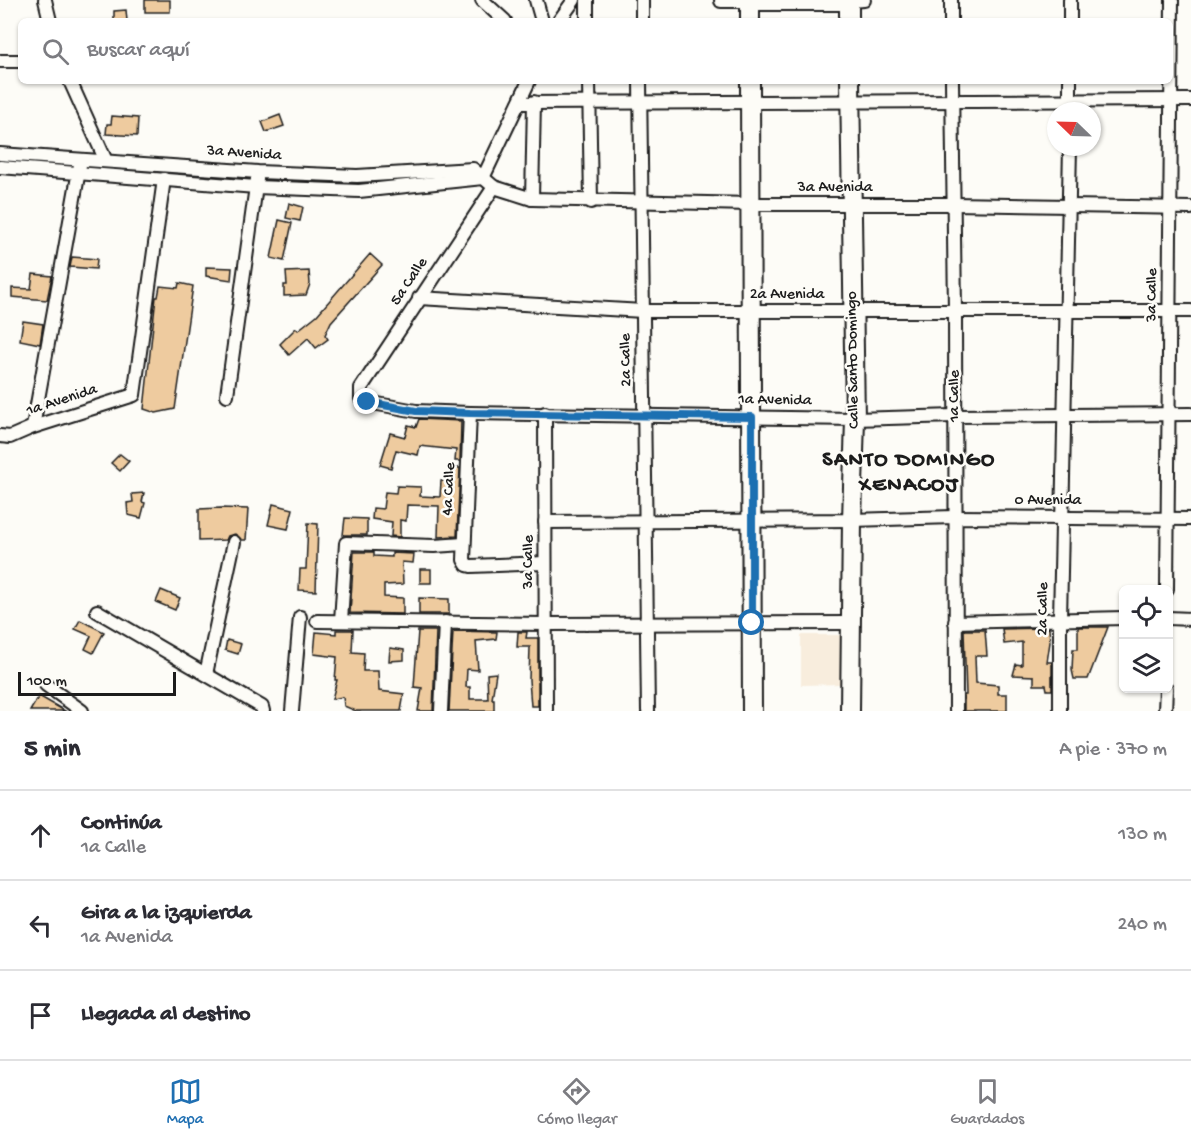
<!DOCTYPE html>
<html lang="es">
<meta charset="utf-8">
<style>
:root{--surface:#fff;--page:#f7f7f7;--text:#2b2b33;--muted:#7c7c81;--line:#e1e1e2;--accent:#1f6fb2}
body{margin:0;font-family:"Gochi Hand",sans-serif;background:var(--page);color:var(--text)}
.controls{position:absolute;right:18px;bottom:18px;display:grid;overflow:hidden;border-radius:9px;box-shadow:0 2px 4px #0004}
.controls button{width:54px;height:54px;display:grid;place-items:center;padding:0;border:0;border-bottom:2px solid var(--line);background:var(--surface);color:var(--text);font:30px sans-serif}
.compass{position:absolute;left:1047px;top:102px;width:54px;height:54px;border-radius:50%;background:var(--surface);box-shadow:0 2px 4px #0004;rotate:293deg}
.scale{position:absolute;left:18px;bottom:15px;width:158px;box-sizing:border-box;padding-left:6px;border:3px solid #1c1c1c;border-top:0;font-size:16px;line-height:21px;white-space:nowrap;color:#1c1c1c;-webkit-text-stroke:4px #fdfcf7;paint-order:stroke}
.stop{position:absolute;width:18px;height:18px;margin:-14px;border:4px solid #1f6fb2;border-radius:50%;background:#fff}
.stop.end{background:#1f6fb2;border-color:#fff;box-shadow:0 2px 6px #0008}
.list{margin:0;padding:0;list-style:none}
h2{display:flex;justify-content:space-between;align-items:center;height:78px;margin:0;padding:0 24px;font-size:26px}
h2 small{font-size:20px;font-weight:400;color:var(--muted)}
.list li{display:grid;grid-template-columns:39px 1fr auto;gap:18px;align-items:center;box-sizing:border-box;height:90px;padding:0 24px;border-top:2px solid var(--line)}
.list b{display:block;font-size:22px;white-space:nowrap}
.list p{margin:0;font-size:20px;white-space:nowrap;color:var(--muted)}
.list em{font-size:20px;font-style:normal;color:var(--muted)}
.icon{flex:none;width:33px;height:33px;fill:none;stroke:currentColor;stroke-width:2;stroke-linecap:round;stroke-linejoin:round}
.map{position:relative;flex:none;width:1191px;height:711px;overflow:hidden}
.search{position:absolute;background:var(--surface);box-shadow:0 2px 4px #0004;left:18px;right:18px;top:18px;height:66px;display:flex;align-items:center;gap:15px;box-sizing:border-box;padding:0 21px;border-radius:9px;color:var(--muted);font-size:22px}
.sheet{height:348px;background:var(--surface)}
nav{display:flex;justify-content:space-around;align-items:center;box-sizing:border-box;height:84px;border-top:2px solid var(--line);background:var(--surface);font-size:16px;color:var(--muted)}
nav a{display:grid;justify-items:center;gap:3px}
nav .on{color:var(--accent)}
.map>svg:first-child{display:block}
</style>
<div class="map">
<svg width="1191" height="711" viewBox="0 0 1191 711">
<rect width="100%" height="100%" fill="#fdfcf7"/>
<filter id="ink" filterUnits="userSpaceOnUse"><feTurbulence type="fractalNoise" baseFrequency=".0167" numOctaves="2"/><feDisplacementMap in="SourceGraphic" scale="12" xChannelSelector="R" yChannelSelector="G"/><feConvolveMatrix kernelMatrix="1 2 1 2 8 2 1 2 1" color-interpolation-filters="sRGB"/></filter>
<g filter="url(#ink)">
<polygon fill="#f8eddd" points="801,635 842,635 843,684 801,685"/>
<g fill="#eecb9f" stroke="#1c1c1c" stroke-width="1.5">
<rect x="145" y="0" width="25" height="12"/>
<polygon points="126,10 127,21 114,21 114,11"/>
<polygon points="280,115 284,126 266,132 262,122"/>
<polygon points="112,116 138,118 137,136 106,134 107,124 111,124"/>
<polygon points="289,203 303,207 300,221 286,218"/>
<polygon points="279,220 292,223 284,261 271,258"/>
<polygon points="370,254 382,265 331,322 325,335 328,339 316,348 308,338 289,355 280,344 296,328 298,330 317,315"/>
<polygon points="72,257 97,259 96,269 70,267"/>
<polygon points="206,267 232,268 231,280 206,276"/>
<polygon points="309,271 310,284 306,295 284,296 284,285 287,285 286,272"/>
<polygon points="33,274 52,276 47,300 12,297 12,288 31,289"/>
<polygon points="179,283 193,286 175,409 156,413 144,409 156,297 158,297 160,286 178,288"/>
<polygon points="23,321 43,324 40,344 20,340"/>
<polygon points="419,419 461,421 460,461 455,461 456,450 420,446 418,455 396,450 391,468 380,465 390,433 405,437 408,425 416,427"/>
<polygon points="120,454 129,461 120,471 111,463"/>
<polygon points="449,468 460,468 457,536 438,537 439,506 407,505 406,521 400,520 400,537 391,536 392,522 372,519 373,508 383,509 385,492 396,493 397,486 421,487 420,496 440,497 441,481 449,481"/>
<polygon points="144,493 142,502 145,503 141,518 128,515 127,503 133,502 132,494"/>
<polygon points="273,504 293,509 288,529 268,525"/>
<polygon points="221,508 248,509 246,540 242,540 235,534 228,536 226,540 199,541 199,509"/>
<polygon points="345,518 367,519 367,535 343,535"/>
<polygon points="308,523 318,524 316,591 299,590 300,569 306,569"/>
<polygon points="354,552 374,552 374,556 392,557 392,553 414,554 413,563 402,562 403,584 384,585 384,597 403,598 403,614 350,613"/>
<rect x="420" y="569" width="11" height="14"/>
<polygon points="161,590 180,598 175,610 156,602"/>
<polygon points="419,598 449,599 449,614 419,614"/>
<polygon points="80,620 104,632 93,653 85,649 91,636 75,629"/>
<polygon points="1078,627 1108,627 1088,679 1074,679 1072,670 1073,649 1078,649"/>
<polygon points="1049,628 1050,642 1047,662 1052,662 1052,690 1047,690 1046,685 1034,685 1034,676 1013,675 1016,664 1022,665 1022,642 1004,644 1002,629"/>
<polygon points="336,630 353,630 352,652 364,653 363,671 378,671 379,691 404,694 401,711 356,711 344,706 343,697 332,699 337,680 335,680 337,657 314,654 316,632 336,634"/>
<polygon points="964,630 985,630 987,656 975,656 976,683 998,685 998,694 1007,694 1007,711 964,711 964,695 966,695"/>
<polygon points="418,631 436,631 433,711 418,711 422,688 414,687"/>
<polygon points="453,631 497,632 496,639 476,641 478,670 467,669 466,687 470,687 470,699 488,699 487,674 496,673 492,699 494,699 494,711 449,711"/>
<polygon points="518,632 527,632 526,638 538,638 538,706 531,706 529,680 530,647 517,647"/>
<polygon points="227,640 241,644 238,654 225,650"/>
<polygon points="390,648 404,650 404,660 389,661"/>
<polygon points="39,696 65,711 30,711"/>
</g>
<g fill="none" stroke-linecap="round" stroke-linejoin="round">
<g stroke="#1c1c1c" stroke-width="16">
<g id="minor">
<polyline points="45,0 50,21"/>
<polyline points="482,0 505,21"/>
<polyline points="536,0 542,21"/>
<polyline points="587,0 587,21"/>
<polyline points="951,0 951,21"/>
<polyline points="721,1 750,1"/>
<polyline points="849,1 864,0"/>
<polyline points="559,21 574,0"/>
<polyline points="642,21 642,0"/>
<polyline points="1070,21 1070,0"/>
<polyline points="0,61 21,61"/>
<polyline points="70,81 106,161"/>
<polyline points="589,81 591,202"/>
<polyline points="640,81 648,711"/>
<polyline points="952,81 955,311 956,711"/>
<polyline points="519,103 1191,100"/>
<polyline points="1070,111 1070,81"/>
<polyline points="0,154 258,172 357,176 473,169 494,187 532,199 751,204 953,204 1191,208"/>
<polyline points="0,167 256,187 359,191 483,178"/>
<polyline points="483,178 529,81"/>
<polyline points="494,187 361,388 361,398 367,402 416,411 470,413 855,419 955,416 1191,414"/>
<polyline points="532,199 534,102"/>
<polyline points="419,298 643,311 1191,311"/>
<polyline points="227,395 257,179"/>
<polyline points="470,413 464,560 467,565 471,566 545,563"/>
<polyline points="545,413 546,711"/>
<polyline points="33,427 80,165"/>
<polyline points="0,436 10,437 33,427 134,395 164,179"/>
<polyline points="545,522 852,520 954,517 1191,519"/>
<polyline points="1167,590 1172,0"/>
<polyline points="97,611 262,707 263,711"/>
<polyline points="1168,618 1191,619"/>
<polyline points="317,621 546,624 852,623"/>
<polyline points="341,621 346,543 434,546 464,544"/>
<polyline points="955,622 1124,618"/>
<polyline points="206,674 234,542"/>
<polyline points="46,685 82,711"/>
<polyline points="292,711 300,617"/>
<polyline points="441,711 445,622"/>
<polyline points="1060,711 1060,619 1070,147"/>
<polyline points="1165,711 1166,688"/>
</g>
</g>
<g stroke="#1c1c1c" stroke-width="22">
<g id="secondary">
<polyline points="849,0 849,21"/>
<polyline points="750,21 750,1 849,1"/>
<polyline points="750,81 752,711"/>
<polyline points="850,711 852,520 855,419 850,81"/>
</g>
</g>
<use href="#minor" stroke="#fdfcf7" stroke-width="12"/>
<use href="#secondary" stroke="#fdfcf7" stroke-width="18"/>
</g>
</g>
<g fill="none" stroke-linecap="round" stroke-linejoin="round" filter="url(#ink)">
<polyline stroke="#1f6fb2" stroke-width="8" points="367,402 416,411 470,413 752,417 752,623"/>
</g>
<g text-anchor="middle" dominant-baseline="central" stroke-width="5" stroke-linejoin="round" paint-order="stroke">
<g font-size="16" fill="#1c1c1c" stroke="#fdfcf7">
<text transform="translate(244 154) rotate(4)">3a Avenida</text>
<text x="835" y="188">3a Avenida</text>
<text transform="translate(410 282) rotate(-56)">5a Calle</text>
<text x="787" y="295">2a Avenida</text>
<text transform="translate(1153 295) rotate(-89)">3a Calle</text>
<text transform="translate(627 360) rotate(-91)">2a Calle</text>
<text transform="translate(854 360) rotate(-91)">Calle Santo Domingo</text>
<text transform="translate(955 396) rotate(-90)">1a Calle</text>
<text transform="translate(62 401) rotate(-18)">1a Avenida</text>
<text transform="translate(775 401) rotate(1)">1a Avenida</text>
<text transform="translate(450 489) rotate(-87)">4a Calle</text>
<text x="1048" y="501">0 Avenida</text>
<text transform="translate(529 562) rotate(-90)">3a Calle</text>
<text transform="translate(1044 609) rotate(-89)">2a Calle</text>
</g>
<g font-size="22" font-weight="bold" letter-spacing="1.5" fill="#1c1c1c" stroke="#fdfcf7">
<text x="909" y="461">SANTO DOMINGO<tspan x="909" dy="25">XENACOJ</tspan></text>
</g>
</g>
</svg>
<div class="controls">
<button><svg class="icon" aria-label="locate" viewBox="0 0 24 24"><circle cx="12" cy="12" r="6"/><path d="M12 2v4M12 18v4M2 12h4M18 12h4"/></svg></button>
<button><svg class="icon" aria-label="layers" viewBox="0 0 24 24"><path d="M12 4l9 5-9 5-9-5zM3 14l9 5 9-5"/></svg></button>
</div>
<svg class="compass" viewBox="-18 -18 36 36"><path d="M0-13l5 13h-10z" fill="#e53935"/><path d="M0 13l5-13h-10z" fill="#7c7c81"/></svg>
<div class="scale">100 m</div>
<div class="stop" style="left:752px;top:623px"></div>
<div class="stop end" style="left:367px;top:402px"></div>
<div class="search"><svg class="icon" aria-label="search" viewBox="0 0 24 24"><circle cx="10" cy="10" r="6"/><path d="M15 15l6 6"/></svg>Buscar aquí</div>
</div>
<section class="sheet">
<h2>5 min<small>A pie · 370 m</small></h2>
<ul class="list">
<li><svg class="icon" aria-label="ahead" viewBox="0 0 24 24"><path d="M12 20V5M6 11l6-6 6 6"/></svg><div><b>Continúa</b><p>1a Calle</p></div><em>130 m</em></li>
<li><svg class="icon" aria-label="left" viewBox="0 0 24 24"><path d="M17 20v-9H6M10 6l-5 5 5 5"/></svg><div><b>Gira a la izquierda</b><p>1a Avenida</p></div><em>240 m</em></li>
<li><svg class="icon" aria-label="arrive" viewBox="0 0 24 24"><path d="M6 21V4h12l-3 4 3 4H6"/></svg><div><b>Llegada al destino</b></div></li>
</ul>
</section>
<nav>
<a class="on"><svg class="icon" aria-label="map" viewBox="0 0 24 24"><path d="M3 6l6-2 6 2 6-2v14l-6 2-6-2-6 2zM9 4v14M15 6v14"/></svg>Mapa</a>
<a><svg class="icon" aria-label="directions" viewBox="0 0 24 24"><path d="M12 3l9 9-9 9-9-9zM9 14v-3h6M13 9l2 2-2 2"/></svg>Cómo llegar</a>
<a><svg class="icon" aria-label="saved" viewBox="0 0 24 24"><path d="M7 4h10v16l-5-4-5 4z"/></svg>Guardados</a>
</nav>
